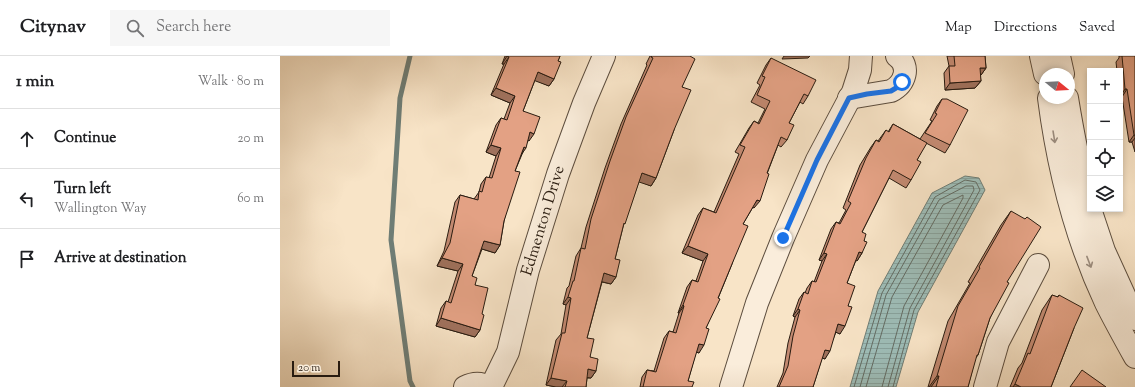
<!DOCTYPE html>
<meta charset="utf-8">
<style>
:root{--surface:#fff;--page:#f6f6f6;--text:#202124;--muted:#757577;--line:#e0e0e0}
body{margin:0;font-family:"Sorts Mill Goudy",serif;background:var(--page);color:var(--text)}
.controls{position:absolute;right:12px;top:12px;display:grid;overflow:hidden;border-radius:0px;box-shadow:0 2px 6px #0003}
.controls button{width:36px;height:36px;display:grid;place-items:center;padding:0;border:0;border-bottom:1px solid var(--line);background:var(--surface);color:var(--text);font:20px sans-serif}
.compass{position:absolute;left:759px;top:12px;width:36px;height:36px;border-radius:50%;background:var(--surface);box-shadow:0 2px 6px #0003;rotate:108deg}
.scale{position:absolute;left:12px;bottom:10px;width:48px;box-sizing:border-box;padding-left:4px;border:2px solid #281b10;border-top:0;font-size:11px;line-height:14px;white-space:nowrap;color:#281b10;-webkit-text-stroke:3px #faeddb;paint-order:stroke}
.stop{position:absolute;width:12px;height:12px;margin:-9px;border:3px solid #1a73e8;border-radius:50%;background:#fff}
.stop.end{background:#1a73e8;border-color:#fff;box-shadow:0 1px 4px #0008}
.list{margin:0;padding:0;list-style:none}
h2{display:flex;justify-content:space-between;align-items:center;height:52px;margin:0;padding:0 16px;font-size:17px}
h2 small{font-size:13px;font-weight:400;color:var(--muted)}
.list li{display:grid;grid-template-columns:26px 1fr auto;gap:12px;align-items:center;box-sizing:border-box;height:60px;padding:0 16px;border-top:1px solid var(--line)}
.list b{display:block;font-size:15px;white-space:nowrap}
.list p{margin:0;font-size:13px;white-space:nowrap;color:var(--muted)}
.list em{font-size:13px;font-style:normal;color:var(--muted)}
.icon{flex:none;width:22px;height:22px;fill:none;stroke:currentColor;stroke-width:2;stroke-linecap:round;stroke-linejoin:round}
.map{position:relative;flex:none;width:855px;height:331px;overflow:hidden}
header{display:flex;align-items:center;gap:24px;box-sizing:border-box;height:56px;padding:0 20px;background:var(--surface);border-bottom:1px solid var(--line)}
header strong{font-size:19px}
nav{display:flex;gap:22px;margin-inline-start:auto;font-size:14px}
.search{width:280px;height:36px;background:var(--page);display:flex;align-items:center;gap:10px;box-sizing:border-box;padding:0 14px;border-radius:0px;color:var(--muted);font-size:15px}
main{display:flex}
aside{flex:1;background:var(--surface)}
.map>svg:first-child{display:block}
</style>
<header>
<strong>Citynav</strong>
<div class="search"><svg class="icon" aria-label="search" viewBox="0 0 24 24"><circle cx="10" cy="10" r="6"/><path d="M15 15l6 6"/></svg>Search here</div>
<nav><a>Map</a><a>Directions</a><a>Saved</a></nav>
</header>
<main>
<aside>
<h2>1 min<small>Walk · 80 m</small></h2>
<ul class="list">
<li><svg class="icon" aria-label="ahead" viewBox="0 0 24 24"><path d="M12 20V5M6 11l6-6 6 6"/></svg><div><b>Continue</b></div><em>20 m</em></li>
<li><svg class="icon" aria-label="left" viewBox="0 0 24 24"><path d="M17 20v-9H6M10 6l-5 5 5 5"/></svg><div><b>Turn left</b><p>Wallington Way</p></div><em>60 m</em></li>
<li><svg class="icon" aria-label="arrive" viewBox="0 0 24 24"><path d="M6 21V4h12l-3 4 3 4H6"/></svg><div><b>Arrive at destination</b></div></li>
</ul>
</aside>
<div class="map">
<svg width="855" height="331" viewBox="0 0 855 331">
<defs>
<pattern id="water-rules" width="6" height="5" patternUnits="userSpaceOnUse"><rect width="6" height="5" fill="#9ebeb9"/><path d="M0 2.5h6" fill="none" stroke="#88a39e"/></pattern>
</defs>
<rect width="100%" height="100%" fill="#f8e4c7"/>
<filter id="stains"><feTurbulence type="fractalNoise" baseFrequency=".005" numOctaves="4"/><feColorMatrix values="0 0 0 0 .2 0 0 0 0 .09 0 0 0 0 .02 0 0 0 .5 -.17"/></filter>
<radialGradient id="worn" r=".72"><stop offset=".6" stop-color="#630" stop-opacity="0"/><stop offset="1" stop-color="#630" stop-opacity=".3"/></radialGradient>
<polygon fill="url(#water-rules)" stroke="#6f7d75" points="685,120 699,122 705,134 638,256 616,331 570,331 598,235 652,137"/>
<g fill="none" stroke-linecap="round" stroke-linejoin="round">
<g stroke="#636c64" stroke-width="1">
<polyline points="574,331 602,237 655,141 685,124 696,126 700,134 634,254 613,331"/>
<polyline points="580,331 606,239 659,144 686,130 693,130 694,134 630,252 608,331"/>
<polyline points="586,331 612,241 663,149 683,139 683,142 624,250 602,331"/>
</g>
<polyline stroke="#6f7d75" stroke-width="5" points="130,0 120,42 111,184 130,325 133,331"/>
<g stroke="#5c4d3e" stroke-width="24">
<g id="minor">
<polyline points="761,0 765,18"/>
<polyline points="779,0 783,18"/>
<path d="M569,42L611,35C625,28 631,10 617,0"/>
<path d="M769,42C778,112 796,183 826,247C835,265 845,283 855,301"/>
<path d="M787,42C793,79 800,115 810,151"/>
<polyline points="810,153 824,195 855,263"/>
<path d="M185,331C193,327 200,326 208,331"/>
<polyline points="211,331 228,296 248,214 278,118 304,47 324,0"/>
<polyline points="451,331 477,247 503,182 537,104 573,36 580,14 581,0"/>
<polyline points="705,331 718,286 758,209"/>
</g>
</g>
<use href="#minor" stroke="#faeddb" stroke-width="22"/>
</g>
<g fill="#c38a72" stroke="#281b10">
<polygon points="225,0 280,0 278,5 274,23 269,30 255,24 243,55 249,85 248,84 235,115 224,165 220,189 215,197 202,193 192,220 195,229 200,274 195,281 156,270 161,252 166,245 168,246 178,215 157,210 164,195 175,146 180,139 194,143 199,136 201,128 206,121 209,122 216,100 206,96 216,69 221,62 224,63 230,47 211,39 224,8 222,8"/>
<polygon points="370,0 410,0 402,31 394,74 376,122 371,130 359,125 343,171 335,203 336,221 331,228 322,226 307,282 310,301 316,315 311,322 307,322 306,331 276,331 266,329 276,284 281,278 286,249 283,248 287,232 289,230 296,200 301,192 306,171 325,112 341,68 367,9 366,8"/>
<polygon points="667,0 705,0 706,12 701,19 700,19 701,25 695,32 665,34 664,17 669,10"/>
<polygon points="839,0 855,0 855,96 852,86 849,86 842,41 840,41 840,15 837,15 836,6 839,2"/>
<polygon points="491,2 528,40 523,48 520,46 509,67 507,84 501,91 498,89 474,152 473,151 463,168 452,208 426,272 419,297 416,296 408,325 412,331 360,331 362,321 367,314 374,315 384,282 389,275 393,276 399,257 398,257 407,231 412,224 416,225 423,205 402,197 418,159 423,152 434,156 459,98 455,96 469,72 474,65 478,67 485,53 471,46 480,29 477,27 486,9"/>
<polygon points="662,43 670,89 665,97 646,87 637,104 631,124 626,132 609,122 582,176 584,185 582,197 577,205 576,204 567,227 568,250 560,278 556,276 545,303 542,302 533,331 497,331 503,317 508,287 515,261 513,260 519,243 524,236 525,237 527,232 532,225 534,226 542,205 539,204 551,173 556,166 559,167 566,154 563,152 580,109 591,91 596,84 598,85 606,74 608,76 613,68 640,83 652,65 650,64 657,50"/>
<polygon points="731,155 727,226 710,262 698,299 695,303 688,331 648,331 668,265 690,227 688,226 721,169"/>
<polygon points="772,239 777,241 779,239 794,272 771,331 730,331 738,312 742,307 762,254"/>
</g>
<g fill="#9f715c" stroke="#281b10">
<polygon points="227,0 229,1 224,8 222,8"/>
<polygon points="504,0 530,0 528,2 502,3"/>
<polygon points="700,12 706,12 701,19 695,20"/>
<polygon points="258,16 274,23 269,30 253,24"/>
<polygon points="701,25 695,32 665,34 670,27"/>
<polygon points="216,32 235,40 230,47 211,39"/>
<polygon points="845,33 847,33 842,41 840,41"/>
<polygon points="250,76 254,78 249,85 245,83"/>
<polygon points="854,79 855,79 855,82 852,86 849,86"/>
<polygon points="211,89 221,92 216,100 206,96"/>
<polygon points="244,91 246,92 241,99"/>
<polygon points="362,117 376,122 371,130 356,125"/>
<polygon points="477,144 480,145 474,152 472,151"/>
<polygon points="204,185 220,189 215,197 199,192"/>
<polygon points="408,190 428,198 423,205 402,197"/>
<polygon points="579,196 582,197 577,205 574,204"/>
<polygon points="544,197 547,198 542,205 539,204"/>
<polygon points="162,202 183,208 178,215 157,210"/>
<polygon points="324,217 336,221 331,228 319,225"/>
<polygon points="288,241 291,242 286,249 283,248"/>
<polygon points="403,249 404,250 399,257 398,257"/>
<polygon points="518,253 520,254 515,261 513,260"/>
<polygon points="161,262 200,274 195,281 156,270"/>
<polygon points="558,268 565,270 560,278 553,275"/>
<polygon points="419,288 424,289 419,297 414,295"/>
<polygon points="545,294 550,295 545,303 540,301"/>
<polygon points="308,313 316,315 311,322 303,321"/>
<polygon points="657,320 659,320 651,331 649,331"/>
<polygon points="271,322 287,325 282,331 276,331 266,329"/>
<polygon points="735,328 741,331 733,331"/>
</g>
<g fill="#e3a184" stroke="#281b10">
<polygon points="227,0 280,0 278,5 281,6 274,23 258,16 243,55 260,61 254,78 250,76 246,92 244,91 235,115 240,116 224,165 220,189 204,185 192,220 197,222 195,229 208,232 202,258 204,259 200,274 161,262 166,245 171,247 183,208 162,202 170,187 180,139 198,144 199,135 202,136 206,121 212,122 221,92 211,89 221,62 227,64 235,40 216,32 229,1"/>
<polygon points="372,0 410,0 415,3 402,31 411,34 394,74 376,122 362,117 345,168 344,167 335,203 340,204 336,221 324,217 307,282 314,283 310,301 318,303 316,315 308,313 306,331 285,331 287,325 271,322 282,277 285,277 291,242 288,241 293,225 294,225 301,192 305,193 311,163 330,105 346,61 373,2 371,1"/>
<polygon points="674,0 705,0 706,12 700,12 701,25 670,27 669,10 675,10"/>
<polygon points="842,0 855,0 855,79 854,79 847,33 845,33"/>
<polygon points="491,2 536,24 528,40 524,38 509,67 514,69 507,84 501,81 487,117 489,118 480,145 477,144 463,168 468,170 452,208 438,242 440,243 426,272 429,273 424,289 419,288 408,325 414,326 412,331 363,331 367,314 376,316 389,275 396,277 404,250 403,249 412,224 418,226 428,198 408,190 423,152 436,157 465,91 460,89 474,65 479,68 490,45 477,39 485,21 482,20"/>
<polygon points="662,43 667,43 688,54 670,89 645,77 657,58 655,57"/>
<polygon points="613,68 647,87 637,104 641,106 631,124 613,114 582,176 586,178 584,185 587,186 582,197 579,196 567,227 575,230 568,250 572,251 565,270 558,268 550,295 545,294 533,331 499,331 508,310 513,280 520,254 518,253 524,236 528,238 532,225 536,226 547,198 544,197 556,166 560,168 571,147 568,145 586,102 596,84 599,86 606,74 609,76"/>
<polygon points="731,155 745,163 747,161 761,171 727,226 729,227 710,262 698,299 697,299 688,331 656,331 659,320 657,320 678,250 700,212 699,211"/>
<polygon points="772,239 778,241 779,239 803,252 794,272 771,331 741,331 735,328 748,297 750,298"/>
<polygon points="802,314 826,331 790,331"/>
</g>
<defs><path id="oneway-shaft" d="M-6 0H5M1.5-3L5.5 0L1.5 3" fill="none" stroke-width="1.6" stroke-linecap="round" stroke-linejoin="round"/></defs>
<g stroke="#9c8e80">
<use href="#oneway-shaft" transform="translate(774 81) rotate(81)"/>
<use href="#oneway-shaft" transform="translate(809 206) rotate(69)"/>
</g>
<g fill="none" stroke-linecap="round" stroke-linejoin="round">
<polyline stroke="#1a73e8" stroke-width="5" points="503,182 537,104 569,42 587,38 611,35 616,32 622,26"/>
</g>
<g text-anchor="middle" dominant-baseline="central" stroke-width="3.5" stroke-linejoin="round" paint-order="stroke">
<g font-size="16" fill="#281b10" stroke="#faeddb">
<text transform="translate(264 165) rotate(-73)">Edmenton Drive</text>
</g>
</g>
<rect width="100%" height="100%" filter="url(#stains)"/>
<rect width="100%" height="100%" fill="url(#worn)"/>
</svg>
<div class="controls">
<button>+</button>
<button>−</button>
<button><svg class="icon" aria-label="locate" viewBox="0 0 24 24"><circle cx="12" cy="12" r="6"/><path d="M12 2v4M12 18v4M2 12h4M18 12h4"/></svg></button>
<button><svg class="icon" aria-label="layers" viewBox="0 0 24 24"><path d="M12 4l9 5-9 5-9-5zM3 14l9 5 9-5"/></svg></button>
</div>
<svg class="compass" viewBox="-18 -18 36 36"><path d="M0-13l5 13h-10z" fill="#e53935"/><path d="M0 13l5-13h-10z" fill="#757577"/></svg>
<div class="scale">20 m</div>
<div class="stop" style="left:622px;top:26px"></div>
<div class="stop end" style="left:503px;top:182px"></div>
</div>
</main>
